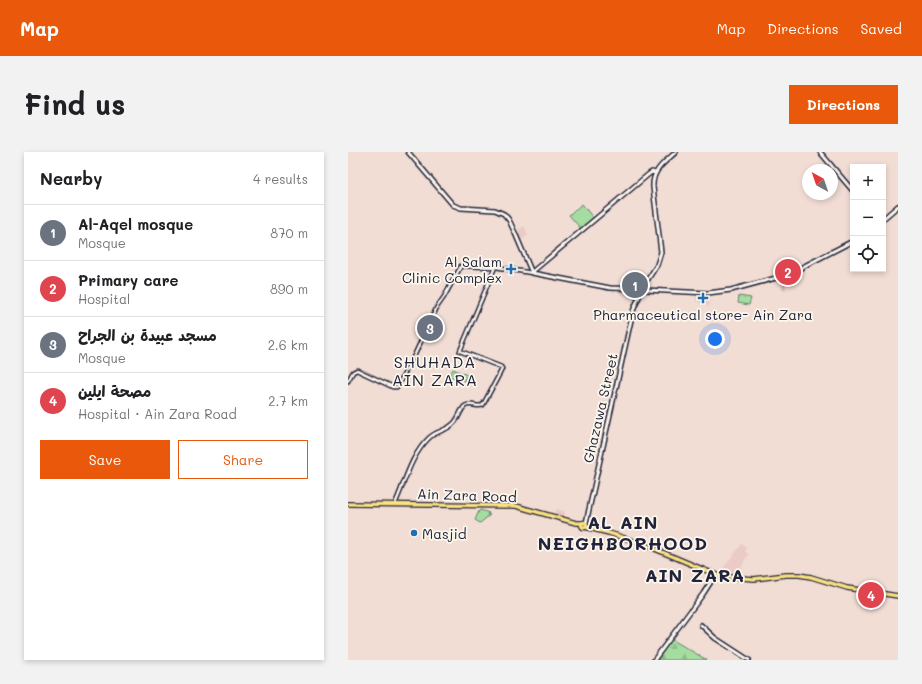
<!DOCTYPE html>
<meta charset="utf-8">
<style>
:root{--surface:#fff;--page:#f2f2f2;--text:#202124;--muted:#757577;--line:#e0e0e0;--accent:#ea580c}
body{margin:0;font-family:Mali,"Playpen Sans Arabic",sans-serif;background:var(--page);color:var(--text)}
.controls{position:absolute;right:12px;top:12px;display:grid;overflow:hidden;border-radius:0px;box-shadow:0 2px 6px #0003}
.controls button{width:36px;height:36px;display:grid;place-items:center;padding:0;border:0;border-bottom:1px solid var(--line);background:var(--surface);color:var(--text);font:20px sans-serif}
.compass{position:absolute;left:454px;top:12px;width:36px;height:36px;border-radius:50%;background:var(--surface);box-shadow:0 2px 6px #0003;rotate:320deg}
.you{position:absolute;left:367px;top:187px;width:14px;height:14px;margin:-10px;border:3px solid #fff;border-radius:50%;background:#1a73e8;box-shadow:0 0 0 6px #1a73e833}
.badge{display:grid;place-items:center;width:26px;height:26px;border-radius:50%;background:var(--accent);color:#fff;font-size:13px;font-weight:700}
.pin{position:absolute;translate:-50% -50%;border:2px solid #fff;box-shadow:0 1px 4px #0006}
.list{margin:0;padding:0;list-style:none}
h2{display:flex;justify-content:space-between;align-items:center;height:52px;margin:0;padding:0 16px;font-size:17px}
h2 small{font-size:13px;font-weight:400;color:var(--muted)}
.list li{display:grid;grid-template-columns:26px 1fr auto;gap:12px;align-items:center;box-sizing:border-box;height:56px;padding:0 16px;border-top:1px solid var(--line)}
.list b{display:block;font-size:15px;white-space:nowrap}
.list p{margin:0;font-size:13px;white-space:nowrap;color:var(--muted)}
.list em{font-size:13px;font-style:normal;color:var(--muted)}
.actions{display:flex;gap:8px;padding:12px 16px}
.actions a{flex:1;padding:9px 0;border:1px solid var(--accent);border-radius:0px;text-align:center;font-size:14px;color:var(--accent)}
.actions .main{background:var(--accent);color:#fff}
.icon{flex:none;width:22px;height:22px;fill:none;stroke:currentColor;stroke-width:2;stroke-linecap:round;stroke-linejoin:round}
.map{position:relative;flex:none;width:550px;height:508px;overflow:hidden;border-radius:0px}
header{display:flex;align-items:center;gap:24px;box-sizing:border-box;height:56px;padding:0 20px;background:var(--accent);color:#fff}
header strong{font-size:19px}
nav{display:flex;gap:22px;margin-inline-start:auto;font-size:14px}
.intro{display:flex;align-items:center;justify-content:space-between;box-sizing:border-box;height:96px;padding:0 24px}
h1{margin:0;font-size:28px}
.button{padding:10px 18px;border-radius:0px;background:var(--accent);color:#fff;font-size:14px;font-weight:700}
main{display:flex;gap:24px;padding:0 24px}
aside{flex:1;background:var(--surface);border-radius:0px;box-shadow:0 2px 6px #0003}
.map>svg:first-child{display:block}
</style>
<header>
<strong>Map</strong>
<nav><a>Map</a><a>Directions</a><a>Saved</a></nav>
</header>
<div class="intro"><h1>Find us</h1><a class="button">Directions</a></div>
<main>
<aside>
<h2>Nearby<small>4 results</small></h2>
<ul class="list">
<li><span class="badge" style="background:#6b7280">1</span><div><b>Al-Aqel mosque</b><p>Mosque</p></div><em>870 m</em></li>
<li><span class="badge" style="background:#e0444e">2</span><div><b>Primary care</b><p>Hospital</p></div><em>890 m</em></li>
<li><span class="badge" style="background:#6b7280">3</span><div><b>مسجد عبيدة بن الجراح</b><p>Mosque</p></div><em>2.6 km</em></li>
<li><span class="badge" style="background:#e0444e">4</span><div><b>مصحة ايلين</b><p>Hospital · Ain Zara Road</p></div><em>2.7 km</em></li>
</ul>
<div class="actions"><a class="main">Save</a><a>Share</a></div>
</aside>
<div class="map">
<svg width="550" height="508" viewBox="0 0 550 508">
<defs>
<pattern id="industrial-grid" width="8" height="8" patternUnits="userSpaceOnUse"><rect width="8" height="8" fill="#ebcbc5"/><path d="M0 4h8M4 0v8" fill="none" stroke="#c9aeaa"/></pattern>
<pattern id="forest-firs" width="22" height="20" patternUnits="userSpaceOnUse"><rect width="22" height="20" fill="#a5dda1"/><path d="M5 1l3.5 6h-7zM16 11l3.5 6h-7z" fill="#8ebd8c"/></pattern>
<pattern id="cemetery-stones" width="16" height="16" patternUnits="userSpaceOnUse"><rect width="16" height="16" fill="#a5dda1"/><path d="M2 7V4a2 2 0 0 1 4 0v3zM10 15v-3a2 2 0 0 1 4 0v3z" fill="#8ebd8c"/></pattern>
</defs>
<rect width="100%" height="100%" fill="#f2ddd5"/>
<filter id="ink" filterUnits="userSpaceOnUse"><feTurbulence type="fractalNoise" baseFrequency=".025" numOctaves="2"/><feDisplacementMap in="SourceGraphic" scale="8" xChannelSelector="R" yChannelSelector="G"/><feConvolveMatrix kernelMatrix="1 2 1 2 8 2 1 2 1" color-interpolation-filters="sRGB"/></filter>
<g filter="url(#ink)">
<g fill="#ebcbc5">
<polygon points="176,74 180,83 172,90 168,80"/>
<polygon points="273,138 292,138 293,139 289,146 272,142"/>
<polygon points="349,142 362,142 361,155 348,149"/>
<polygon points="208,357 216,359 217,361 216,367 206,364"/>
<polygon points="394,392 399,396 397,399 401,403 398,406 393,415 391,423 372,420"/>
</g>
<polygon fill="url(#industrial-grid)" points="439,124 438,138 433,138 434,126"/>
<g fill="#a5dda1" stroke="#64806e">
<polygon points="234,52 246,67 234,78 221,63"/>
<polygon points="391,144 403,146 401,153 390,151"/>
</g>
<polygon fill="url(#forest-firs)" stroke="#64806e" points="323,487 359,508 308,508"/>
<g fill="url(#cemetery-stones)" stroke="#64806e">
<polygon points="105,217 119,223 116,229 101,224"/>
<polygon points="133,358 141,361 139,362 142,363 132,371 127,368 131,359"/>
</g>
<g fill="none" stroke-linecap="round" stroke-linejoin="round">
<g stroke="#22223b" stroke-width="5.5">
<g id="tertiary">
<polyline points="0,229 5,220 9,218 45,235 49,235 67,202 89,155 96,145 113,114 148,115 184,121"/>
<path d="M47,352C57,330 63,303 81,286C88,279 98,279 105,272C111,267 112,258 117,254C123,250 129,256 135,253L152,221L154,217L153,215L112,199L147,115"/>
</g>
</g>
<g stroke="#22223b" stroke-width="6">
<g id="secondary">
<polyline points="60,0 105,53 113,56 147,58 156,62 161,68 167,81 184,121 262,136 294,137"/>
<polyline points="472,0 505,39"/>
<polyline points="535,67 550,54"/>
<polyline points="184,120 301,22 304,20 307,21"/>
<path d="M295,135L309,113L313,100L305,35C304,18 317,10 328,0"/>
<polyline points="297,138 360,141 383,138 439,123 505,89"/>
<polyline points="238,371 285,159 294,138"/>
<polyline points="353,473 367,486 401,508"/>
<polyline points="306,508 355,442 366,425 369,423"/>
</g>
</g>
<g stroke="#22223b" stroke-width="6">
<g id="primary">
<polyline points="0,352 168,354 228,371 235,371"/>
<circle cx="236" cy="373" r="2.5"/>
<polyline points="237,375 261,381 295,392 371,424 406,427 438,423 451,423 463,425 499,436 550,444"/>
</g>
</g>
<use href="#tertiary" stroke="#fbf7ec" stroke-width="2.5"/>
<use href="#secondary" stroke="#fbf7ec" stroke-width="3"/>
<use href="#primary" stroke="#fae180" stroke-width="3.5"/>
</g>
</g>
<g fill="#1f6fb2" stroke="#fbf7ec" stroke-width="1.5">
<path d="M161 111h4v4h4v4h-4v4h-4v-4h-4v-4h4z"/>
<path d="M353 140h4v4h4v4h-4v4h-4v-4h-4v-4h4z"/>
<circle cx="66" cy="381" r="4"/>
</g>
<g text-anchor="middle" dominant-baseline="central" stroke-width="3.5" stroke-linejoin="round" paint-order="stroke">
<g font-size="14" fill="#22223b" stroke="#fbf7ec" text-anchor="end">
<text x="154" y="109">Al Salam<tspan x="154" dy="16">Clinic Complex</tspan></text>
<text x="355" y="162" text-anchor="middle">Pharmaceutical store- Ain Zara</text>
<text x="74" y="381" text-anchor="start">Masjid</text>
</g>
<g font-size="14" fill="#22223b" stroke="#fbf7ec">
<text transform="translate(252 256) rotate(-77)">Ghazawa Street</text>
<text transform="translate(119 343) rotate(2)">Ain Zara Road</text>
</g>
<g font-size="16" letter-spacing="1" fill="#22223b" stroke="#fbf7ec">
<text x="87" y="209">SHUHADA<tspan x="87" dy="18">AIN ZARA</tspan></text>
</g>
<g font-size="18" font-weight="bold" letter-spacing="1" fill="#22223b" stroke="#fbf7ec">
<text x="275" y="370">AL AIN<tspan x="275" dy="21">NEIGHBORHOOD</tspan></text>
<text x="347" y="423">AIN ZARA</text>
</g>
</g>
</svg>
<div class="controls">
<button>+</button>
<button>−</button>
<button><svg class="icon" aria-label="locate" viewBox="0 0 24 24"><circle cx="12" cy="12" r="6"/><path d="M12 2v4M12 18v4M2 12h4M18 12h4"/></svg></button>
</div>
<svg class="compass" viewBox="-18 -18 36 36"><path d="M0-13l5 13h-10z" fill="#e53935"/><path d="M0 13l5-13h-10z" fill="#757577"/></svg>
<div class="you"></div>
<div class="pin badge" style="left:287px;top:133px;background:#6b7280">1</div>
<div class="pin badge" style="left:440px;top:120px;background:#e0444e">2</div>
<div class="pin badge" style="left:82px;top:176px;background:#6b7280">3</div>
<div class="pin badge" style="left:523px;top:443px;background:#e0444e">4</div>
</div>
</main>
